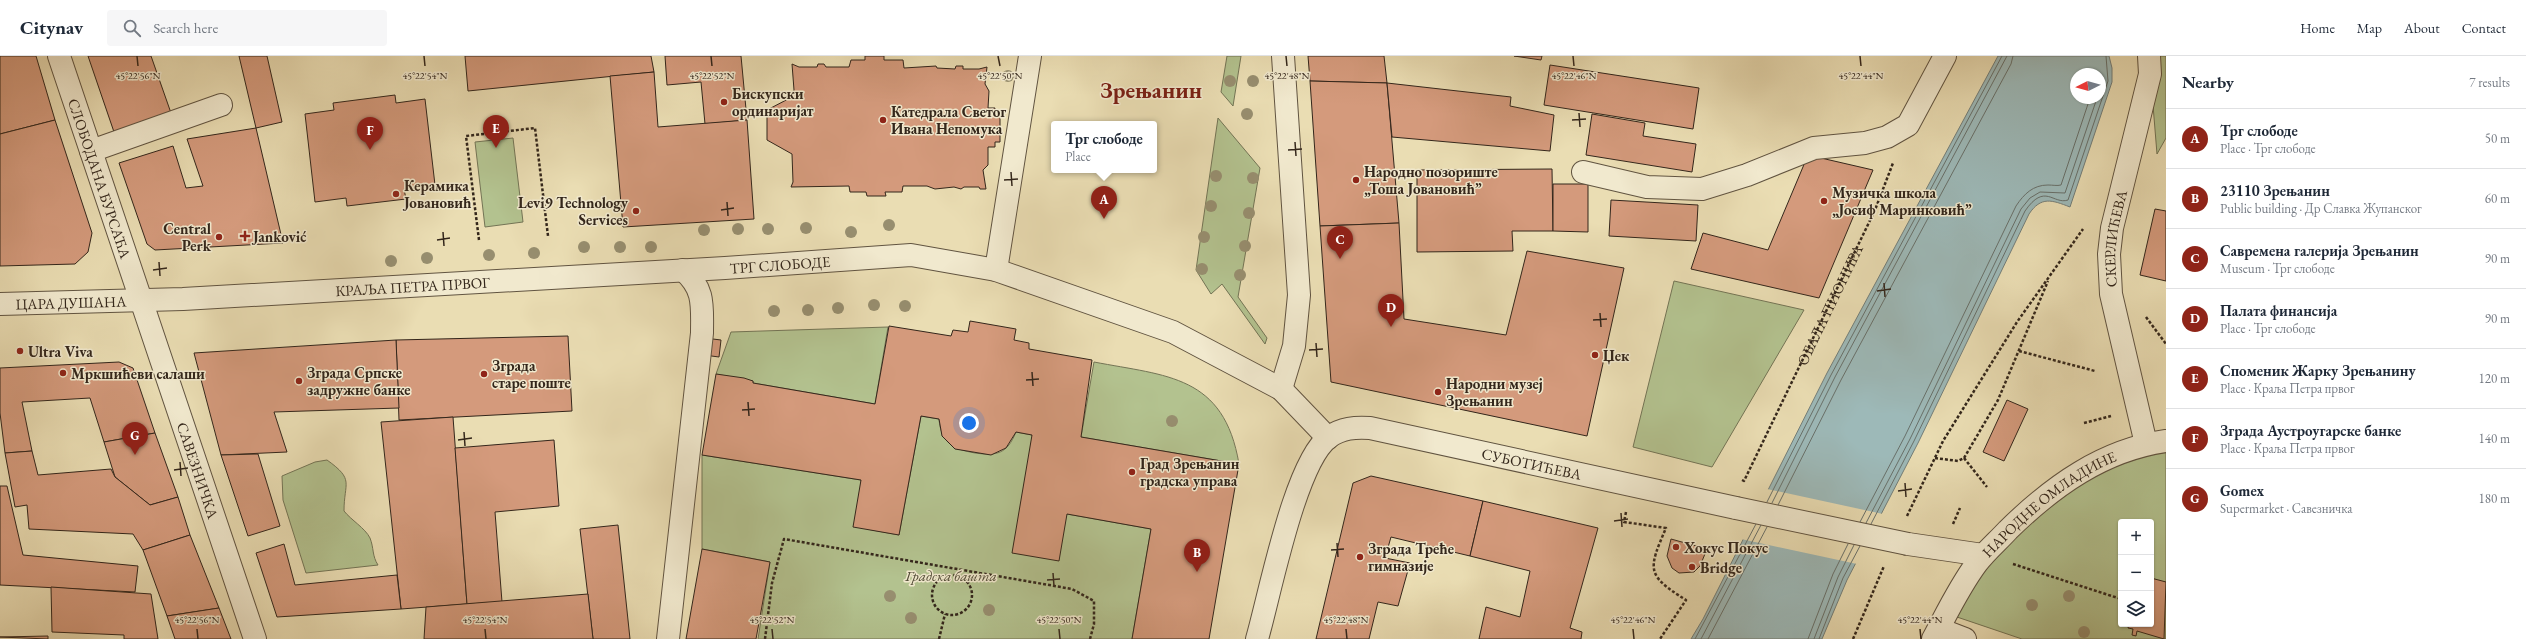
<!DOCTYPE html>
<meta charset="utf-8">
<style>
:root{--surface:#fff;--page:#f6f6f7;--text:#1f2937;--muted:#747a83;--line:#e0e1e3;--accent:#8f2418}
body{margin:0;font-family:"EB Garamond",serif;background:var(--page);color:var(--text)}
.controls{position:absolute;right:12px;bottom:12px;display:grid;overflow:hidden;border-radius:4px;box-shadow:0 1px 3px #0004}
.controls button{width:36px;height:36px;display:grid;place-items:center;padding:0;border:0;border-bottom:1px solid var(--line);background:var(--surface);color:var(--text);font:20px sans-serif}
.compass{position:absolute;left:2070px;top:12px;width:36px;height:36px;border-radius:50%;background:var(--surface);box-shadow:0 1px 3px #0004;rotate:264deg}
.you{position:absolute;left:969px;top:367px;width:14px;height:14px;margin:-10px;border:3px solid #fff;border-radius:50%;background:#1a73e8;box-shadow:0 0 0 6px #1a73e833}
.badge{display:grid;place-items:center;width:26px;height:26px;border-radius:50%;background:var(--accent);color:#fff;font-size:13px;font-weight:700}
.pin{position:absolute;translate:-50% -33px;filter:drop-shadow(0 1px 2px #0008)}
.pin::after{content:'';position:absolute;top:21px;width:14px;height:12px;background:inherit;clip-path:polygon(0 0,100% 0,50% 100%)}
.popup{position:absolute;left:1051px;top:65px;width:106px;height:52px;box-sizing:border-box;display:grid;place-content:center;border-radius:4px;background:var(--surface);filter:drop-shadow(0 1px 3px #0005);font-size:13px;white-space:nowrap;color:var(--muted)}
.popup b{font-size:15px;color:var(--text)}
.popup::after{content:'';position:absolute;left:50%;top:100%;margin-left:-8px;border:8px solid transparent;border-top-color:var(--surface)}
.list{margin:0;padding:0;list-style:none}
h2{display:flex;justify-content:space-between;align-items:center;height:52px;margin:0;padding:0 16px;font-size:17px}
h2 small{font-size:13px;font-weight:400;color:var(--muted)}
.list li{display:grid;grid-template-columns:26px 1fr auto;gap:12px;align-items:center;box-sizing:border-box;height:60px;padding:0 16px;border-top:1px solid var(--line)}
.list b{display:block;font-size:15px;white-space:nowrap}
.list p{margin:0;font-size:13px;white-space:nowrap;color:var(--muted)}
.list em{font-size:13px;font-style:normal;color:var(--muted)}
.icon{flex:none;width:22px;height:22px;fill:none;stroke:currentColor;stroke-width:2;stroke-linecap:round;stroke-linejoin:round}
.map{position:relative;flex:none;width:2166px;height:583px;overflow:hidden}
header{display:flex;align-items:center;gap:24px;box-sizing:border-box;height:56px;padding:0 20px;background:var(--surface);border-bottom:1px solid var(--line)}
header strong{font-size:19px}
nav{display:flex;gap:22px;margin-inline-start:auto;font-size:14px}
.search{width:280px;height:36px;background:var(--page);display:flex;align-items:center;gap:10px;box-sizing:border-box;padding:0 14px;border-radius:4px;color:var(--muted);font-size:15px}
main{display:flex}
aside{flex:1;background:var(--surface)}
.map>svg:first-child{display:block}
</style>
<header>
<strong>Citynav</strong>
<div class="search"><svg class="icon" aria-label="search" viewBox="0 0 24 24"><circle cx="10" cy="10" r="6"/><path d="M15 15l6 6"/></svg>Search here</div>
<nav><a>Home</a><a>Map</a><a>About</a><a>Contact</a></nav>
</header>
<main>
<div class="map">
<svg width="2166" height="583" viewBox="0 0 2166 583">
<rect width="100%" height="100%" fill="#eaddb3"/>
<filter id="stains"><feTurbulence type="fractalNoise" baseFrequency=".005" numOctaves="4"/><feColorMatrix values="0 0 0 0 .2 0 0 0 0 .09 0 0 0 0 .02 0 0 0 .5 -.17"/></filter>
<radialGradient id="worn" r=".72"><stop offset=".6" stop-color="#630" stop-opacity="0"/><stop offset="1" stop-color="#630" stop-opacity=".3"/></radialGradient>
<g fill="#b3c28f" stroke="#737455" fill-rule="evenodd">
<polygon points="1227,0 1241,0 1233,50 1221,36"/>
<polygon points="2149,0 2166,0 2166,82 2157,98"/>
<polygon points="1218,62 1260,112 1238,241 1267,282 1265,288 1222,228 1211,238 1196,214"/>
<polygon points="513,82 523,166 485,171 475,86"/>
<polygon points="1674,225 1804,254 1712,411 1633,391"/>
<polygon points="888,271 875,348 753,327 753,325 716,318 731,276"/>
<path d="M1094,306C1167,320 1224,319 1239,408L1081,381Z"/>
<path d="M921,360L939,363C941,387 953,393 975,397C997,400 1007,398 1016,376L1032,379L1067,458L1151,473L1132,583H758L770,506L702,493V399L861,424L867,473L899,479Z"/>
<path d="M2166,385V583H2022L1954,560L1983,499L2091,409ZM2121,466H2151V568H2121Z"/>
<path d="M327,404C355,424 344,426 344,455C351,464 365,472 370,482C374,492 372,500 378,509L306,517L283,444L282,420L315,406Z"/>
</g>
<path fill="#9db9b8" stroke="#737e79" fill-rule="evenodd" d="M1998,0H2109L2112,12V26L2070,151C2052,144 2041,140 2029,158L1918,387L1847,524L1822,583H1691L1703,563L1827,317ZM2076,18H2100V42H2076Z"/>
<polygon fill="#eaddb3" points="1767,433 1883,458 1857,508 1741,483"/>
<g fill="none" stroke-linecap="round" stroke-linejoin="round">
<g stroke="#68706a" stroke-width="1">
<polyline points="1767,446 1831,319 2002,0"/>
<polyline points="1772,447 1835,321 2007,0"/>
<polyline points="1778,449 1841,324 2011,8 2013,0"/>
<path d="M1860,466L1905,380L2016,150C2024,138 2033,129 2048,129C2053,129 2057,130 2061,129L2090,42"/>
<polyline points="1866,467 1910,383 2021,153 2030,142 2040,136 2065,137 2097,42"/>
<path d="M1871,468L1914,385L2025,155C2045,126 2053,149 2068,144L2108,25L2106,0"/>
<polyline points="1695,583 1756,468"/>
<polyline points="1701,583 1761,469"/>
<polyline points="1708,583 1767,471"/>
<polyline points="1808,583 1833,518 1848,488"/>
<polyline points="1814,583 1838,521 1854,489"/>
<polyline points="1819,583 1843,522 1860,490"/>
</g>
</g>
<g fill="#d49a7c" stroke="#33261b">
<polygon points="0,0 36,0 55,64 0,78"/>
<polygon points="88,0 151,0 171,57 114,76"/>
<polygon points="239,0 267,0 282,66 256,72"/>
<polygon points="465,0 651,0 654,16 468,35"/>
<polygon points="665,0 741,0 747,64 705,68 701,26 667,29"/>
<polygon points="865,0 884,0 884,4 903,4 904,12 936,10 937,12 955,13 956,10 963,10 963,13 979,13 987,11 985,28 989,35 988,52 995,52 995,56 1000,56 1000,86 995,86 995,91 988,91 988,109 983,114 986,133 980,133 979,131 964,131 961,133 954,131 935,133 927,130 903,130 902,136 885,136 886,140 867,140 866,136 850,136 849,130 791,131 793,126 792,98 767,84 767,54 792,41 794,34 792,8 799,11 817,11 818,8 824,8 826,11 849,11 851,4 865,4"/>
<polygon points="1308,0 1384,0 1387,27 1310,25"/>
<polygon points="1514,0 1542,0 1541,4"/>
<polygon points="1550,9 1699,32 1693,73 1544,49"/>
<polygon points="654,16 658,71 747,64 754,163 623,171 610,20"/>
<polygon points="1310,25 1387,27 1399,167 1320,170"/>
<polygon points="1387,27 1511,41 1510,50 1554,59 1550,95 1392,81"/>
<polygon points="395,39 396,47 425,43 435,129 404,133 406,143 347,150 346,142 315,146 305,58 334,54 333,47"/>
<polygon points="1592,58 1645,67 1643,80 1696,88 1692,116 1586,99"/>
<polygon points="55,64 92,177 88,196 75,208 0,210 0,78"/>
<polygon points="256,72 283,187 155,194 147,188 119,107 173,90 186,132 203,130 187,83"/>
<polygon points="1808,99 1873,114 1819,242 1691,213 1703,177 1768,194"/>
<polygon points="1552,113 1553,175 1512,175 1513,195 1417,196 1417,114"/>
<polygon points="1553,128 1588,128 1588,176 1553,175"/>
<polygon points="1611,144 1698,149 1696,185 1609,180"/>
<polygon points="2155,153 2166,155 2166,225 2140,219"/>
<polygon points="1399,167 1404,263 1506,279 1527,195 1624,212 1587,380 1331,326 1320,170"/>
<polygon points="970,265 1016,273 1014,284 1029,287 1029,293 1092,304 1081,381 1239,408 1209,583 1132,583 1151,473 1067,458 1059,505 1012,497 1032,379 1016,376 1006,392 991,399 955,393 942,380 939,363 921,360 899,479 853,471 861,424 702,399 716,318 744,322 753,325 753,327 875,348 889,270 951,280 953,274 968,276"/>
<polygon points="568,280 572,355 399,364 396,284"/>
<polygon points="705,282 721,284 719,301 704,299"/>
<polygon points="396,284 399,352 274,356 287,396 221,399 194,297"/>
<polygon points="119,306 133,312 155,377 104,386 90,342 22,346 32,395 5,397 0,357 0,312"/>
<polygon points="2007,344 2028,353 2004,405 1983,396"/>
<polygon points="453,361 467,548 401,553 381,366"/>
<polygon points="155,377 178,441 150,449 115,421 104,386"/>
<polygon points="554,384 559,450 495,456 502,546 467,548 455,392"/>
<polygon points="32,395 38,419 111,413 115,421 150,449 178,441 190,479 143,494 133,478 29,473 27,449 15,451 5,397"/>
<polygon points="258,398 280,470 248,480 221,399"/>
<polygon points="1371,420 1483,445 1470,500 1391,481 1385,502 1410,507 1398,550 1378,546 1369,583 1316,583 1353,427"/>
<polygon points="0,430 7,430 23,499 138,510 135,536 0,529"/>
<polygon points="1483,445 1598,472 1570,572 1582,576 1581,583 1479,583 1486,551 1520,561 1530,515 1470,500"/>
<polygon points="618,469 630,583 593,583 580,473"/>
<polygon points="190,479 219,552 167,560 143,494"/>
<polygon points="1671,483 1707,493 1700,510 1694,516 1679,517 1672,512 1667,500"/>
<polygon points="284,488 295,529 397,519 401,553 277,561 256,497"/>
<polygon points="702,493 770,506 756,583 686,583"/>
<polygon points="2151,522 2166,526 2164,583 2137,575 2136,580 2132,579 2133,573 2128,572 2129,568 2151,568"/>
<polygon points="51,531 151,538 158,583 124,583 124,579 52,576"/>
<polygon points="588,538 593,583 424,583 426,551"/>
<polygon points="219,552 231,583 175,583 167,560"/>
<polygon points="48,580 48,583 0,581"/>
</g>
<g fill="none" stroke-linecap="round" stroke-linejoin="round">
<g stroke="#615441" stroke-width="24">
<g id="minor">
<path id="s2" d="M59,0L255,583"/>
<polyline points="91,95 221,49"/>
<polyline points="1583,116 1647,131 1702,133 1747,119 1814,92 1865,87 1887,81 1908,69 1945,0"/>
<polyline points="996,214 1030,0"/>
<path id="s3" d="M0,248L183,243L725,212L911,199L996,214L1173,276L1281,333L1328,382"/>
<polyline points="1281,333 1294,290 1299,239 1283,0"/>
<path id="s4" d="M2146,388L2111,238L2109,198L2112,172L2150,18L2149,0"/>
<polyline points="1908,488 1983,499"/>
<polyline points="1939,573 1965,583"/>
<path d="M668,583L702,277C702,250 705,233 683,214"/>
<path id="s5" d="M1257,583C1270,538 1295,406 1329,381C1342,372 1355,371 1370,372L1736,452"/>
<path id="s6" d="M1933,583C1947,557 1959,531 1977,507C1986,495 1998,485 2008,474C2053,430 2103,394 2166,385"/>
</g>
</g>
<g stroke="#33261b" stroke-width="2.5" stroke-dasharray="3 2" stroke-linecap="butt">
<polyline points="479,184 466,80 535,72 548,180"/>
<polyline points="2146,261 2166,288"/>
<polyline points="2019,295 2095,315"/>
<polyline points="2084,367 2111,360"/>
<polyline points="1935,402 1958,405 1964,402 1998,344 2048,225"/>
<polyline points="1964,402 1987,431"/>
<path id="s1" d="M1742,424L1744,425L1875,154L1893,107"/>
<path d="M1626,456L1624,466L1666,472C1648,514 1646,519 1686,544L1660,583"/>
<polyline points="1907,460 1943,385 2017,266 2083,173"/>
<polyline points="1953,468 1960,452"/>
<polyline points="2013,508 2121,543"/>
<circle cx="952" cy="539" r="20"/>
<polyline points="765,583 772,527 784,483 1072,533 1094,545 1094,568 1090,583"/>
<polyline points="939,583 945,558"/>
<polyline points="1853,583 1884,510"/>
</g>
<use href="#minor" stroke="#f1e9ce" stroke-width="22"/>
<g stroke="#615441" stroke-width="24" stroke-linecap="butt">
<polyline id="minor-bridge" points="1736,452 1908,488"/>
</g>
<use href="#minor-bridge" stroke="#f1e9ce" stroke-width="22"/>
</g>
<g fill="#978e6f">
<circle cx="1008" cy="20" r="6"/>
<circle cx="1230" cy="25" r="6"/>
<circle cx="1253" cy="25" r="6"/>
<circle cx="1247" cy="58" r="6"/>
<circle cx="1216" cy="120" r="6"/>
<circle cx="1253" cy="122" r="6"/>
<circle cx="1211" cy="150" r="6"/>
<circle cx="1249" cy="157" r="6"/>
<circle cx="889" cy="169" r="6"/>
<circle cx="806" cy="172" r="6"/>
<circle cx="738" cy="173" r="6"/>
<circle cx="768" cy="173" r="6"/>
<circle cx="704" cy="174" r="6"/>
<circle cx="851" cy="176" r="6"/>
<circle cx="1204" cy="181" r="6"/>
<circle cx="1245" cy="190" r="6"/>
<circle cx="584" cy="191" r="6"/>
<circle cx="620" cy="191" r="6"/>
<circle cx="651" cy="191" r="6"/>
<circle cx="534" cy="197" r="6"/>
<circle cx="489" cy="199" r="6"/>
<circle cx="427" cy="202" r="6"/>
<circle cx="391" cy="205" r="6"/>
<circle cx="1202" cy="213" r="6"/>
<circle cx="1240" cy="219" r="6"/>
<circle cx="874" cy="249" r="6"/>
<circle cx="905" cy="250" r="6"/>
<circle cx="838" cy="252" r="6"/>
<circle cx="808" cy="254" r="6"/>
<circle cx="774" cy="255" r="6"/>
<circle cx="1172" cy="365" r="6"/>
<circle cx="890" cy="540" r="6"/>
<circle cx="2069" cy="540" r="6"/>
<circle cx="2032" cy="549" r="6"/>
<circle cx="989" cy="554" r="6"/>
<circle cx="911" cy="562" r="6"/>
<circle cx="2084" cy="576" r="6"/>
</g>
<path fill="none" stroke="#33261b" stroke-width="1.5" d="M137,0L138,10M424,0L425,10M711,0L712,10M998,0L1000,10M1286,0L1287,10M1573,0L1574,10M1860,0L1861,10M1579,57L1580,71M1572,64L1586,63M1295,86L1296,100M1288,94L1302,93M1011,116L1012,130M1004,124L1018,123M727,146L728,160M721,154L734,152M443,176L444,190M437,184L450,182M159,206L160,220M153,214L167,212M1884,227L1885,241M1877,235L1891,233M1600,257L1601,271M1593,264L1607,263M1316,287L1317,301M1309,294L1323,293M1032,316L1033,330M1026,324L1039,323M748,346L749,360M742,354L755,353M464,376L465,390M458,384L472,382M180,406L181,420M174,414L188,412M1905,427L1906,441M1898,435L1912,433M1621,457L1622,471M1614,465L1628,463M1337,487L1338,501M1331,494L1344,493M1053,517L1054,530M1047,524L1060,523M197,573L198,583M485,573L486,583M772,573L773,583M1059,573L1060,583M1346,573L1347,583M1633,573L1634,583M1920,573L1921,583"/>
<g fill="#8f2418" stroke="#f1e9ce" stroke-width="1.5">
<circle cx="724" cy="46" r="4"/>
<circle cx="883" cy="64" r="4"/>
<circle cx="1356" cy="124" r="4"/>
<circle cx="396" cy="138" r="4"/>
<circle cx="1824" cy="145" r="4"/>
<circle cx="636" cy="155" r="4"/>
<path d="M243 174h4v4h4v4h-4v4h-4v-4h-4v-4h4z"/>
<circle cx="219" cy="181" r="4"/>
<circle cx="20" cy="295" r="4"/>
<circle cx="1595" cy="299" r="4"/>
<circle cx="63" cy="317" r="4"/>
<circle cx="484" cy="318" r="4"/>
<circle cx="299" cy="325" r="4"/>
<circle cx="1438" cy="336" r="4"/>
<circle cx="1132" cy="416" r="4"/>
<circle cx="1676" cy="491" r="4"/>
<circle cx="1360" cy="501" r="4"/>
<circle cx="1692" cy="511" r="4"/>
</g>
<g text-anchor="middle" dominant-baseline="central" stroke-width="3" stroke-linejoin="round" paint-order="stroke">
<g font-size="15" font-weight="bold" fill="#33261b" stroke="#f1e9ce" text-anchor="start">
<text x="732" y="37">Бискупски<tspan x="732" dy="17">ординаријат</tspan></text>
<text x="891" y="55">Катедрала Светог<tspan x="891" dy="17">Ивана Непомука</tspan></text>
<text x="1364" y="115">Народно позориште<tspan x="1364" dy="17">„Тоша Јовановић”</tspan></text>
<text x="404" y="129">Керамика<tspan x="404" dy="17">Јовановић</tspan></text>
<text x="1832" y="136">Музичка школа<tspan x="1832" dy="17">„Јосиф Маринковић”</tspan></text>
<text x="628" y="146" text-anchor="end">Levi9 Technology<tspan x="628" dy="17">Services</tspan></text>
<text x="211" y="172" text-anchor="end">Central<tspan x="211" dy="17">Perk</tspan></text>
<text x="253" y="180">Janković</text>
<text x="28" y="295">Ultra Viva</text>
<text x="1603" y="299">Џек</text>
<text x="492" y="309">Зграда<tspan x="492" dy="17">старе поште</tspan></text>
<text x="307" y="316">Зграда Српске<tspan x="307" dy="17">задружне банке</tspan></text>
<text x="71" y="317">Мркшићеви салаши</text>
<text x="1446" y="327">Народни музеј<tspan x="1446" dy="17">Зрењанин</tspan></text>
<text x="1140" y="407">Град Зрењанин<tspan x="1140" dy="17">градска управа</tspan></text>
<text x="1684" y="491">Хокус Покус</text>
<text x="1368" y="492">Зграда Треће<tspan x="1368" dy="17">гимназије</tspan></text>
<text x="1700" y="511">Bridge</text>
</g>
<g font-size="15" fill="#33261b" stroke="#f1e9ce">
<text stroke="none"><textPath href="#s2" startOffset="129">СЛОБОДАНА БУРСАЋА</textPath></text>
<text stroke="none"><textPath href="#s4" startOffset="210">СКЕРЛИЋЕВА</textPath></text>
<text stroke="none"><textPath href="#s3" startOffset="781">ТРГ СЛОБОДЕ</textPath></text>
<text stroke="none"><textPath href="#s3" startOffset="413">КРАЉА ПЕТРА ПРВОГ</textPath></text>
<text stroke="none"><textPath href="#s3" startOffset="71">ЦАРА ДУШАНА</textPath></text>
<text stroke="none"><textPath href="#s1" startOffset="198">ОБАЛА ПИОНИРА</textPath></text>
<text stroke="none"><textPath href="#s5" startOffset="425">СУБОТИЋЕВА</textPath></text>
<text stroke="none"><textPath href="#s2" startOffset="437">САВЕЗНИЧКА</textPath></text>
<text stroke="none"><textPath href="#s6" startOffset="182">НАРОДНЕ ОМЛАДИНЕ</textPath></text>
</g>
<g font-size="15" font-style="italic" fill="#534d38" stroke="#f1e9ce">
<text x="951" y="519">Градска башта</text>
</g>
<g font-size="23" font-weight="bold" fill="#7a1f14" stroke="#f1e9ce">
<text x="1151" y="34">Зрењанин</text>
</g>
</g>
<g font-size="10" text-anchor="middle" fill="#33261b" stroke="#f1e9ce" stroke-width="3" stroke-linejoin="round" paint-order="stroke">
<text x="138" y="23">45°22'56"N</text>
<text x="425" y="23">45°22'54"N</text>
<text x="712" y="23">45°22'52"N</text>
<text x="1000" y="23">45°22'50"N</text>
<text x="1287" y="23">45°22'48"N</text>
<text x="1574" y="23">45°22'46"N</text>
<text x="1861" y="23">45°22'44"N</text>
<text x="197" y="567">45°22'56"N</text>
<text x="485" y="567">45°22'54"N</text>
<text x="772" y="567">45°22'52"N</text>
<text x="1059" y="567">45°22'50"N</text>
<text x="1346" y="567">45°22'48"N</text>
<text x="1633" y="567">45°22'46"N</text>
<text x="1920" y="567">45°22'44"N</text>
</g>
<rect width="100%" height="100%" filter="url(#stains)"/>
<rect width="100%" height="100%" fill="url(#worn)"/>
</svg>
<div class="controls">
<button>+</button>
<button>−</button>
<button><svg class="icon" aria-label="layers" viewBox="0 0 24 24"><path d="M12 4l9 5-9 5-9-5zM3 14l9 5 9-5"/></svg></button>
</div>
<svg class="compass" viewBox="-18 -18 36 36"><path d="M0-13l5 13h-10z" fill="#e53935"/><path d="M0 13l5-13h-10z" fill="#747a83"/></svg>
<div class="you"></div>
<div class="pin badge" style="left:1104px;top:163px">A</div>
<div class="popup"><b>Трг слободе</b>Place</div>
<div class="pin badge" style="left:1197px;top:516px">B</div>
<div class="pin badge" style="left:1340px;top:203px">C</div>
<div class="pin badge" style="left:1391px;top:271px">D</div>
<div class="pin badge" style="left:496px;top:92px">E</div>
<div class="pin badge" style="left:370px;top:94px">F</div>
<div class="pin badge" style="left:135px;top:399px">G</div>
</div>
<aside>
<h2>Nearby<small>7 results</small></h2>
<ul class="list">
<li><span class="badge">A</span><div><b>Трг слободе</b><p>Place · Трг слободе</p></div><em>50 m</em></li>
<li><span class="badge">B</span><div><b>23110 Зрењанин</b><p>Public building · Др Славка Жупанског</p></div><em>60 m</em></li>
<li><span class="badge">C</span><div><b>Савремена галерија Зрењанин</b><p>Museum · Трг слободе</p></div><em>90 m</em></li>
<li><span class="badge">D</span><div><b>Палата финансија</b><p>Place · Трг слободе</p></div><em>90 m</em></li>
<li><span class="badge">E</span><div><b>Споменик Жарку Зрењанину</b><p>Place · Краља Петра првог</p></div><em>120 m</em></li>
<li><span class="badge">F</span><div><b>Зграда Аустроугарске банке</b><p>Place · Краља Петра првог</p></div><em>140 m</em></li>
<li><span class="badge">G</span><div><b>Gomex</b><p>Supermarket · Савезничка</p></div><em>180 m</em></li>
</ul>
</aside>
</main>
